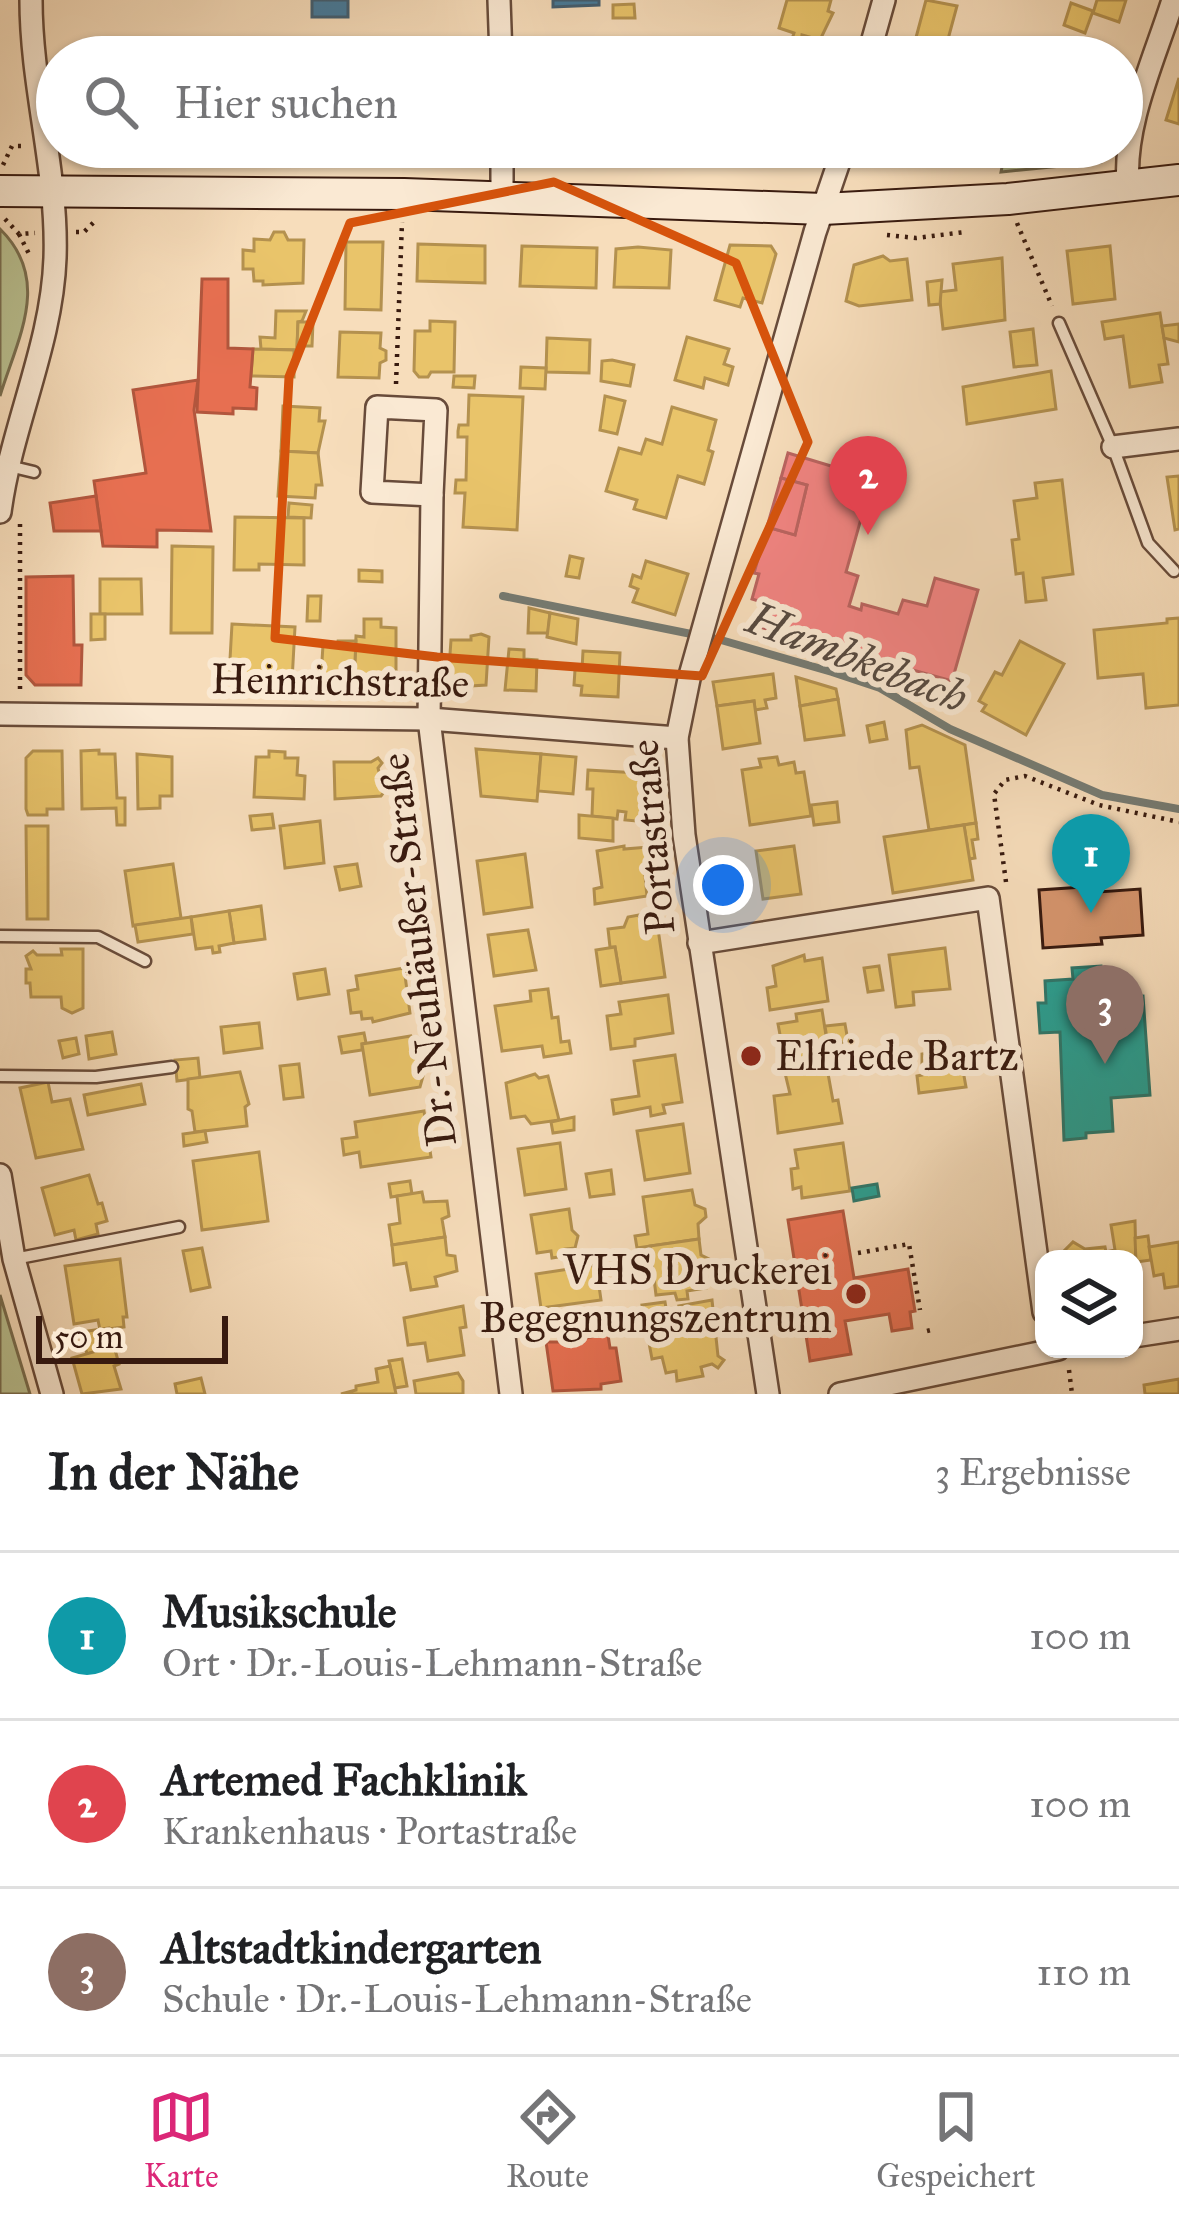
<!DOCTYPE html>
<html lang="de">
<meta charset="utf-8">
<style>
:root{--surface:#fff;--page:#f2f2f2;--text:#202124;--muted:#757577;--line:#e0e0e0;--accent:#db2777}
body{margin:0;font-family:"IM FELL Great Primer",serif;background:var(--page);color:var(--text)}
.controls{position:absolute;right:36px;bottom:36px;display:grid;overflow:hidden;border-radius:24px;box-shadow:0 3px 9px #0004}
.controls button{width:108px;height:108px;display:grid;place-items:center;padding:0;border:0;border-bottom:3px solid var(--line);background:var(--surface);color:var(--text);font:60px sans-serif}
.scale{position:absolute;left:36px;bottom:30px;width:192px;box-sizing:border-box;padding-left:12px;border:6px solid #381a0f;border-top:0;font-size:33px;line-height:42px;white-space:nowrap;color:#381a0f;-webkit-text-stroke:9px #fae9d3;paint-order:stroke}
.you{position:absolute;left:723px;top:885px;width:42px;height:42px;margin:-30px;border:9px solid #fff;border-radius:50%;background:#1a73e8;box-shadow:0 0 0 18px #1a73e833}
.badge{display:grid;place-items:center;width:78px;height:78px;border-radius:50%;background:var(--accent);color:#fff;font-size:39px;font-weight:700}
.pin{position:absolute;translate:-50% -99px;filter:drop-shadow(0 3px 6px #0008)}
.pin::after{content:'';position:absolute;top:63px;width:42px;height:36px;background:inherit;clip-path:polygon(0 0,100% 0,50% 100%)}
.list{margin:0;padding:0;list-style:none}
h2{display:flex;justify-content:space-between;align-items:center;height:156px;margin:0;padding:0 48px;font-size:51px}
h2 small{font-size:39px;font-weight:400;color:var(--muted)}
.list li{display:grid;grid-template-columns:78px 1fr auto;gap:36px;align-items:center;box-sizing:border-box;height:168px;padding:0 48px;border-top:3px solid var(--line)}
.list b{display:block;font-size:45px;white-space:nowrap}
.list p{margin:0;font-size:39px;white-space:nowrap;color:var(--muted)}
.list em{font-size:39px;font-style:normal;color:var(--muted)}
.icon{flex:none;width:66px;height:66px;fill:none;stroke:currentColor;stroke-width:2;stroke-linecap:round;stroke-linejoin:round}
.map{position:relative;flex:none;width:1179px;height:1394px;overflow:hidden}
.search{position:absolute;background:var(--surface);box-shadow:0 3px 9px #0004;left:36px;right:36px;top:36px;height:132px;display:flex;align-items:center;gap:30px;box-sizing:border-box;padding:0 42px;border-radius:66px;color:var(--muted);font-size:45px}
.sheet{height:660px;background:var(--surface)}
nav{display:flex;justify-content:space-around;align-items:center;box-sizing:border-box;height:168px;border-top:3px solid var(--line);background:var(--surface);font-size:33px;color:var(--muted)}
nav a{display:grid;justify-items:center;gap:6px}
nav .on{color:var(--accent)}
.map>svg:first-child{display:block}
</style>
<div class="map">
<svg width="1179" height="1394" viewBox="0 0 1179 1394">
<rect width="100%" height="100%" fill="#f7ddbb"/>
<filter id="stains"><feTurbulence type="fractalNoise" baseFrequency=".00167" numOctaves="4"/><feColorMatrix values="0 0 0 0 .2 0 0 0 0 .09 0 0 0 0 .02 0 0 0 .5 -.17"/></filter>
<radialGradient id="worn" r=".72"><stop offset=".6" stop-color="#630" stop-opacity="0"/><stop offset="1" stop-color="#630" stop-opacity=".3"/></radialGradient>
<g fill="#bac292" stroke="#796e50" stroke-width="3">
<polygon points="1006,147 1106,147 1101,162 1001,172"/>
<path d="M0,229C52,280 18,337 0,396Z"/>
<polygon points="0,1295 30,1394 0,1394"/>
</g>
<g fill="#e9c46a" stroke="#b4914f" stroke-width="3">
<polygon points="787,0 831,0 828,11 833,13 820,40 802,35 801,42 792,39 794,33 779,28"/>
<polygon points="926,0 957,6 944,54 914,45"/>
<polygon points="1097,0 1126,0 1119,22 1093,13"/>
<polygon points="1071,3 1093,11 1085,33 1064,25"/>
<polygon points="634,4 635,18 613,18 613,5"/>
<polygon points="1089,41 1114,51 1112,57 1083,57"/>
<polygon points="1179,78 1179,124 1166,120"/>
<polygon points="393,147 452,147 451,157 393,155"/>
<polygon points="886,147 968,147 966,157 935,161 884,151"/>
<polygon points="274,232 284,232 288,240 304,240 303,283 263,285 263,281 254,281 253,269 243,269 243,250 254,251 254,239 270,240"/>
<polygon points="346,242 383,242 381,310 345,309"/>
<polygon points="418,244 485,246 485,283 417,281"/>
<polygon points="730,245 771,246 776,254 762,303 743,298 740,307 715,300"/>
<polygon points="522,246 597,248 596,288 520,286"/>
<polygon points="1110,246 1115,299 1073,304 1067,251"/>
<polygon points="638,247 671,250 669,288 614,287 616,249"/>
<polygon points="883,256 890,261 907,259 912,300 859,306 846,301 854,265"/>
<polygon points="1002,258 1005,320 943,329 939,292 956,290 953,264"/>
<polygon points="942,280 940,304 929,305 927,282"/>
<polygon points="276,311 306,311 302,321 298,322 297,350 261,349 260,337 275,338"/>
<polygon points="1160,313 1168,364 1159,365 1162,382 1130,387 1123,336 1105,339 1102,322"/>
<polygon points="430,321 455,322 454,372 431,372 428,377 419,377 414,371 415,331 430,331"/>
<polygon points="298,322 313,322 312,346 297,346"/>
<polygon points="1179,324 1179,342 1164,338 1162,326"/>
<polygon points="1033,329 1037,365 1014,367 1010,332"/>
<polygon points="340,332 381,333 380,348 386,351 386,360 380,363 379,378 338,377"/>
<polygon points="687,337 729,349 724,364 733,367 728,385 705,378 703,388 675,380"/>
<polygon points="547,338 590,340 589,373 546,372"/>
<polygon points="253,349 294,350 294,377 251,376"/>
<polygon points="612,360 634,365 630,386 601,381 602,361"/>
<polygon points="521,367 546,368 545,389 520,388"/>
<polygon points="1051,371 1056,409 967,424 963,387"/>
<polygon points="454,376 475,376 474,388 453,387"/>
<polygon points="469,395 523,397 517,530 463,527 465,493 455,493 456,480 466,480 467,437 458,437 458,431 459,425 468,425"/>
<polygon points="605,396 625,401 617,434 600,430"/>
<polygon points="283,406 320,408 319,421 325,421 318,453 281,451"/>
<polygon points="672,407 716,420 708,450 713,452 704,484 678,476 666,518 634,509 637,500 606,491 619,448 641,454 646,439 662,444"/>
<polygon points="281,451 318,453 322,485 316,485 315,498 278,496"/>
<polygon points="1179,476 1179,529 1175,530 1167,477"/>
<polygon points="1062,480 1073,574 1043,578 1046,600 1026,602 1023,573 1016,574 1012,540 1019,539 1014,501 1037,498 1035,483"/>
<polygon points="289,503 312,505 311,518 288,517"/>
<polygon points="235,517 304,518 304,565 259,564 259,570 234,570"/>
<polygon points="172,546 213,547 212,633 171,633"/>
<polygon points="570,556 583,559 579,578 566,576"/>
<polygon points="646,561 688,574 675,615 633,602 638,589 630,586 633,575 641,578"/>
<polygon points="359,570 382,571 382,582 359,581"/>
<polygon points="100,579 141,579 142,614 100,614"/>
<polygon points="308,596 321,596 320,621 307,621"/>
<polygon points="529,608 550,613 548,633 528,633"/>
<polygon points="550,613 578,619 576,644 547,637"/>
<polygon points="91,614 105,614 105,639 91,640"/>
<polygon points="1179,618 1179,705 1146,708 1143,674 1098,678 1094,630 1167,623 1167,619"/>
<polygon points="364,619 381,619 381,627 396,628 396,680 391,683 354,680 356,636 364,637"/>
<polygon points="232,624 295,627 292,681 229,677"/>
<polygon points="481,634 489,637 486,685 454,687 448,683 451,640 471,640 471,636"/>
<polygon points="338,641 356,641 354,680 321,677 323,645 337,646"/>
<polygon points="1020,641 1064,664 1026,735 982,711 986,705 979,701 995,672 1002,675"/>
<polygon points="509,649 524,650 524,659 537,660 536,691 505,690"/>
<polygon points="583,651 620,653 618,697 581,695 582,686 574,685 575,670 582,670"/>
<polygon points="773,674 776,698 765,700 767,708 755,710 754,701 717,706 713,682"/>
<polygon points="796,677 836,689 838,699 800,706"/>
<polygon points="838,699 844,735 805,740 800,706"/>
<polygon points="754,701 760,743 723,749 717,706"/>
<polygon points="884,722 887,739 870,742 867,726"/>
<polygon points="922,725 965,745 976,823 929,830 919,767 910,768 906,730"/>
<polygon points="476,749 541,754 537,801 481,796"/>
<polygon points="99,750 99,754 115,754 117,798 125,798 125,825 117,825 116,808 82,809 81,751"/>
<polygon points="33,751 62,751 63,809 47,809 47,815 28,815 26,809 26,758"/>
<polygon points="269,751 285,752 285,758 298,758 297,775 305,776 304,799 254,797 256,757 269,757"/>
<polygon points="137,754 172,757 172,796 160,796 160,808 138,809"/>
<polygon points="541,754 576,757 573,794 538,791"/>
<polygon points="777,757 779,765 794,762 796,773 804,772 811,816 750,825 742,770 761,767 759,759"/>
<polygon points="378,758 382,763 378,768 384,792 381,796 335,799 334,762 371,762"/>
<polygon points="588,770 638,773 649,822 625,820 626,812 618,811 617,819 592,816 593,789 587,789"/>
<polygon points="837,802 839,822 814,825 811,805"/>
<polygon points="272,814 274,828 252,830 250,816"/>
<polygon points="579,815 613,818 613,841 579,838"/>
<polygon points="320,821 324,863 285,868 280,826"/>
<polygon points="976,823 978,839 972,840 975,858 969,859 964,825"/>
<polygon points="964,825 973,880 893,893 884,837"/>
<polygon points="26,826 48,826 48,919 27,919"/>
<polygon points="624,846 624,849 648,847 650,865 644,866 647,896 595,904 594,889 602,887 597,851"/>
<polygon points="794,846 801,894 763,899 756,851"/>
<polygon points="525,854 532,907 484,914 477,861"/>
<polygon points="173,864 181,918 133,926 125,871"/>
<polygon points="357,864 361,886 340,890 335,867"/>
<polygon points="261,906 265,939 234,943 229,911"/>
<polygon points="229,911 234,943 219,946 220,952 213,953 212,947 196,949 191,917"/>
<polygon points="639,915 641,924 657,922 665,977 621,983 615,947 610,947 608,929 624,927 628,917"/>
<polygon points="191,917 193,934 138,942 135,925"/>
<polygon points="528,930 536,970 494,976 488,935"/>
<polygon points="615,947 621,983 601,986 596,950"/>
<polygon points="945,948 950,989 913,992 914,1005 896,1007 889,955"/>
<polygon points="61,949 83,949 83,1008 72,1013 62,1008 61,997 31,997 30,983 26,983 26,969 31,969 26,956 33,951 37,955 62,955"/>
<polygon points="804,955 805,961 822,958 828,1001 770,1010 767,988 776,986 773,966"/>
<polygon points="879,966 883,990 868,992 864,968"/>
<polygon points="404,968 410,1013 373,1022 372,1018 362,1019 361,1012 351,1013 348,991 358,989 356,976"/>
<polygon points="325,969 329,994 298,999 294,974"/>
<polygon points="548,989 552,1018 558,1017 561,1042 569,1041 571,1053 544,1057 542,1046 502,1051 495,1006 531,1001 530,991"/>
<polygon points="668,995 673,1033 635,1039 635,1046 611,1049 607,1016 621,1014 619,1002"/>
<polygon points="822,1010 831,1067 785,1073 783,1058 778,1053 781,1040 778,1024 797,1021 796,1014"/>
<polygon points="259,1023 262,1048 224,1053 221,1027"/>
<polygon points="845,1024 848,1041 828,1045 825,1026"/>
<polygon points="112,1032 116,1054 89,1059 86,1036"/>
<polygon points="364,1033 366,1043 362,1044 362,1050 342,1053 339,1037"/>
<polygon points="411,1036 422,1052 425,1069 420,1087 370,1095 362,1044"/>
<polygon points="76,1038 79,1054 63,1058 59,1041"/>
<polygon points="960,1048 965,1057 962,1065 966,1087 919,1093 917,1076 922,1075 922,1054"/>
<polygon points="675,1055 682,1102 663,1105 665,1113 651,1116 650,1107 614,1114 612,1100 639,1096 634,1061"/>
<polygon points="198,1058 200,1078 177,1081 175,1060"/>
<polygon points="299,1064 303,1097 284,1099 280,1066"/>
<polygon points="827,1068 833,1101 838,1100 842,1123 778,1133 774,1096 790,1094 785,1073"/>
<polygon points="240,1072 249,1104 245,1107 247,1126 195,1132 192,1111 188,1109 188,1079"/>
<polygon points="535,1074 539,1078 548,1076 559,1120 531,1124 525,1116 511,1118 506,1083"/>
<polygon points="48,1082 52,1102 70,1099 83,1149 36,1158 20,1088"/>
<polygon points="141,1084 145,1104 88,1115 84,1095"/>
<polygon points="424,1111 431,1157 361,1167 359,1152 344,1155 342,1139 357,1137 355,1122"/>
<polygon points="574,1117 574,1130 553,1133 551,1122"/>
<polygon points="683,1124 690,1173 645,1180 637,1131"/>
<polygon points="205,1131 207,1142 184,1146 183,1134"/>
<polygon points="560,1143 566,1189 525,1195 518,1149"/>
<polygon points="843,1143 850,1191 802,1198 801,1187 793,1189 791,1169 798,1168 795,1150"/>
<polygon points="259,1152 268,1221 202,1230 193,1161"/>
<polygon points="611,1170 614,1194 590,1197 586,1174"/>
<polygon points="89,1175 98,1204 102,1203 107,1221 96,1224 98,1234 76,1240 74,1230 55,1235 42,1188"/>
<polygon points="410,1181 412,1194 391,1197 389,1184"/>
<polygon points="692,1190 695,1205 705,1209 706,1217 698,1224 699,1239 637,1248 635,1236 648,1234 643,1197"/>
<polygon points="422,1192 424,1202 447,1201 449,1216 442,1219 445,1237 392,1245 389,1225 400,1223 397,1196"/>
<polygon points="569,1209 572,1230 578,1236 575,1248 565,1249 565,1256 552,1258 551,1251 537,1253 531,1215"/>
<polygon points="1135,1221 1136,1262 1134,1259 1062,1259 1061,1254 1073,1242 1085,1249 1105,1247 1106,1252 1115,1250 1111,1225"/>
<polygon points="1148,1236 1151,1260 1136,1262 1135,1238"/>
<polygon points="445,1237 447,1255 455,1256 457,1271 435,1277 437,1286 411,1290 406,1263 394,1265 392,1245"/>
<polygon points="699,1239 701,1255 709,1259 710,1266 703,1272 706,1288 687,1291 688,1299 677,1300 675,1293 656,1295 650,1246"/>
<polygon points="1179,1242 1179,1286 1165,1288 1163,1274 1154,1276 1149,1247"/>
<polygon points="202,1248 210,1287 191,1291 183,1251"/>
<polygon points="120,1259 127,1317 123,1317 124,1327 100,1330 98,1320 74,1324 65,1266"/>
<polygon points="596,1265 601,1300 541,1308 536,1274"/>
<polygon points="712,1300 718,1356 724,1360 718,1368 712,1364 701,1367 703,1376 677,1381 676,1371 666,1373 662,1357 652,1359 642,1305 665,1302 667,1314 681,1312 679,1306"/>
<polygon points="463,1306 466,1327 460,1328 464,1355 428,1361 425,1343 408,1345 404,1318"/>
<polygon points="109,1328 114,1346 87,1354 81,1332"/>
<polygon points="114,1346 119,1364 114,1366 121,1389 82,1394 72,1358"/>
<polygon points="402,1359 407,1386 395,1388 389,1361"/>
<polygon points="390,1366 396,1394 341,1394 356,1390 356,1386 378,1382 376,1369"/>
<polygon points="458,1373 463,1381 463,1394 416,1394 414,1381"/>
<polygon points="201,1378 205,1394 177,1394 175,1384"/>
<polygon points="1179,1379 1179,1394 1145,1394 1144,1385"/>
</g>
<g fill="#e76f51" stroke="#b2563d" stroke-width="3">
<polygon points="202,279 228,279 228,348 253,349 250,387 257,388 256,409 233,408 233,414 197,412"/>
<polygon points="198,380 194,410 211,531 157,530 157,547 103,546 94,481 146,473 133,390"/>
<polygon points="96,496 101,531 54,531 50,503"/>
<polygon points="73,576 74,645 82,645 81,685 35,685 26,675 26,577"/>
<polygon points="843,1211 854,1278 908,1269 915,1311 910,1312 912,1328 892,1331 889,1314 845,1321 851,1354 810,1361 788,1220"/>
<polygon points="614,1332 608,1335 610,1348 616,1348 621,1381 601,1384 601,1389 553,1391 546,1342 567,1342"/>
</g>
<g fill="#2a9d8f" stroke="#2e7669" stroke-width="3">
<polygon points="1101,966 1104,999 1143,996 1150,1095 1111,1098 1113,1131 1086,1133 1086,1138 1064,1140 1060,1032 1040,1033 1038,1003 1046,1003 1045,981 1073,979 1072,968"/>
<polygon points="877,1184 879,1196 854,1201 852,1188"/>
</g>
<g fill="#f28482" stroke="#ba6460" stroke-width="3">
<polygon points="788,453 894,485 890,500 868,494 846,572 858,576 849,606 861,610 862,604 898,614 903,600 927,606 935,578 978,590 952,681 756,626 762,602 752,599 759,574 754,573 767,527 795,535 807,485 781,478"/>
<polygon points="781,478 807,485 795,535 767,527"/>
</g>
<g fill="#457b9d" stroke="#415e72" stroke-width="3">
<rect x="312" y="0" width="36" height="17"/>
<polygon points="553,0 599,0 599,5 553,7"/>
</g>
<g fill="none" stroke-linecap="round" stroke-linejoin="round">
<polyline stroke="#757b73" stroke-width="8" points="503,596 721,640 832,672 880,688 950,729 1102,795 1179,809"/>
</g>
<polygon fill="#d4946c" stroke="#381a0f" stroke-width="3" points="1098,886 1099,892 1140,889 1143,935 1101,938 1102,944 1043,948 1039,890"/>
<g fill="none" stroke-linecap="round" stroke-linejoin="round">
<g stroke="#684b3a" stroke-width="15">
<g id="lane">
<polyline points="819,147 842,154"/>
<polyline points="1059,323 1113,447 1148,543 1174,571"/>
<polyline points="9,466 34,472"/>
<polyline points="0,936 98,937 145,961"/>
<polyline points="0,1076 96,1077 172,1067"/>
<polyline points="14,1259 179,1227"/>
</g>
</g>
<g stroke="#684b3a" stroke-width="26">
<g id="street">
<polyline points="499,0 501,57"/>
<polyline points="868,57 884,0"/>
<path d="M1128,185C1123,124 1155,58 1173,0"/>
<polyline points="502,196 502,147"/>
<polygon points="377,407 436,410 432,495 372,492"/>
<polyline points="1113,447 1179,439"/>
<polyline points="432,495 429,719 511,1394"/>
<path d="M0,512C11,427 52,345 55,258C58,172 31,87 31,0"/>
<polyline points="0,714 429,719 677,738"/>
<polyline points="699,943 988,898 1044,1312"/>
<polyline points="0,1175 14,1259 52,1394"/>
<polyline points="1134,1336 1179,1329"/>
<polyline points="768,1394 684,835 677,738 689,679 815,232 844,147"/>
<polyline points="840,1394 1058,1349"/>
</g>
</g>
<g stroke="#381a0f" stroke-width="34">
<polyline id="secondary" points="0,191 404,194 823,209 1008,199 1179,180"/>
</g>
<g stroke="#381a0f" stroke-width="4.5" stroke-dasharray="3 6" stroke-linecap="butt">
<polyline points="73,147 91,162"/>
<polyline points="3,165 12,146 21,146"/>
<polyline points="5,219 19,234 35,233"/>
<polyline points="1017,223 1052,306"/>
<polyline points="76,232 84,232 96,220"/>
<polyline points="19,234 30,256"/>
<polyline points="887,235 916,238 965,232"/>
<polyline points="396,384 402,222"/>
<polyline points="20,524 20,692"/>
<polyline points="1006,882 994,794 1005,780 1025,776 1099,805 1179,822"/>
<polyline points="858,1253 909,1244 920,1310"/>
<polyline points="927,1331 935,1329"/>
<polyline points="1069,1370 1072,1394"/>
</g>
<use href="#lane" stroke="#fae9d3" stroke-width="10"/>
<use href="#street" stroke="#fae9d3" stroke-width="21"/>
<use href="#secondary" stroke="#fae9d3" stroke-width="30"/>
</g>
<path fill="none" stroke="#d6530c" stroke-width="9" stroke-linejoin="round" d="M554,182L736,263L808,442L702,676L437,657L275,638L289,377L350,223Z"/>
<g fill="#8f2418" stroke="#fae9d3" stroke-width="4.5">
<circle cx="751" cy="1056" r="12"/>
<circle cx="856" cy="1294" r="12"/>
</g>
<g text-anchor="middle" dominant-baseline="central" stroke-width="12" stroke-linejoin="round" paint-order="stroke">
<g font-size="42" fill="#381a0f" stroke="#fae9d3">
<text transform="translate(340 681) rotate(1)">Heinrichstraße</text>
<text transform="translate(652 837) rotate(-95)">Portastraße</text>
<text transform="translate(418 950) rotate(-97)">Dr.-Neuhäußer-Straße</text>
</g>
<g font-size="42" fill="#381a0f" stroke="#fae9d3" text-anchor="start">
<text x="775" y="1056">Elfriede Bartz</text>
<text x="832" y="1270" text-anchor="end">VHS Druckerei<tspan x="832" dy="48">Begegnungszentrum</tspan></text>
</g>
<g font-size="45" font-style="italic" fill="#574a41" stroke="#fae9d3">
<text transform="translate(857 657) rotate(21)">Hambkebach</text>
</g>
</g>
<rect width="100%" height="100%" filter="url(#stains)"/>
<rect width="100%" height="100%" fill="url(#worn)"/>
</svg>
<div class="controls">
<button><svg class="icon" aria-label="layers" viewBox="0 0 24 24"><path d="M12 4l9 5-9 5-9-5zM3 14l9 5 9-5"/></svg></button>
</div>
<div class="scale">50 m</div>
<div class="you"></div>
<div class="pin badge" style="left:1091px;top:913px;background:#0f9aa8">1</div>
<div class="pin badge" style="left:868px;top:535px;background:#e0444e">2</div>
<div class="pin badge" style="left:1105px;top:1064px;background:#8d6e63">3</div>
<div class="search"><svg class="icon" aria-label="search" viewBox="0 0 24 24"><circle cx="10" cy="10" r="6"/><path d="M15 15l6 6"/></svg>Hier suchen</div>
</div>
<section class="sheet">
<h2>In der Nähe<small>3 Ergebnisse</small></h2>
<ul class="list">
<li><span class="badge" style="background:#0f9aa8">1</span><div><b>Musikschule</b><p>Ort · Dr.-Louis-Lehmann-Straße</p></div><em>100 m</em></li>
<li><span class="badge" style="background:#e0444e">2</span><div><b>Artemed Fachklinik</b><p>Krankenhaus · Portastraße</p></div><em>100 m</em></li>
<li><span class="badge" style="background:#8d6e63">3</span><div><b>Altstadtkindergarten</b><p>Schule · Dr.-Louis-Lehmann-Straße</p></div><em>110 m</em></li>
</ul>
</section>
<nav>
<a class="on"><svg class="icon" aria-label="map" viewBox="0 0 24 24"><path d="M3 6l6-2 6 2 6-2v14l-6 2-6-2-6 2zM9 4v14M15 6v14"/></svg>Karte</a>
<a><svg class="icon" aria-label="directions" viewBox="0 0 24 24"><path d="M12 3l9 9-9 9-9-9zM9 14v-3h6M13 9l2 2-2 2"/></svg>Route</a>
<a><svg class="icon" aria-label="saved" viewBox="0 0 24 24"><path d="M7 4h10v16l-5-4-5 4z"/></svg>Gespeichert</a>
</nav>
